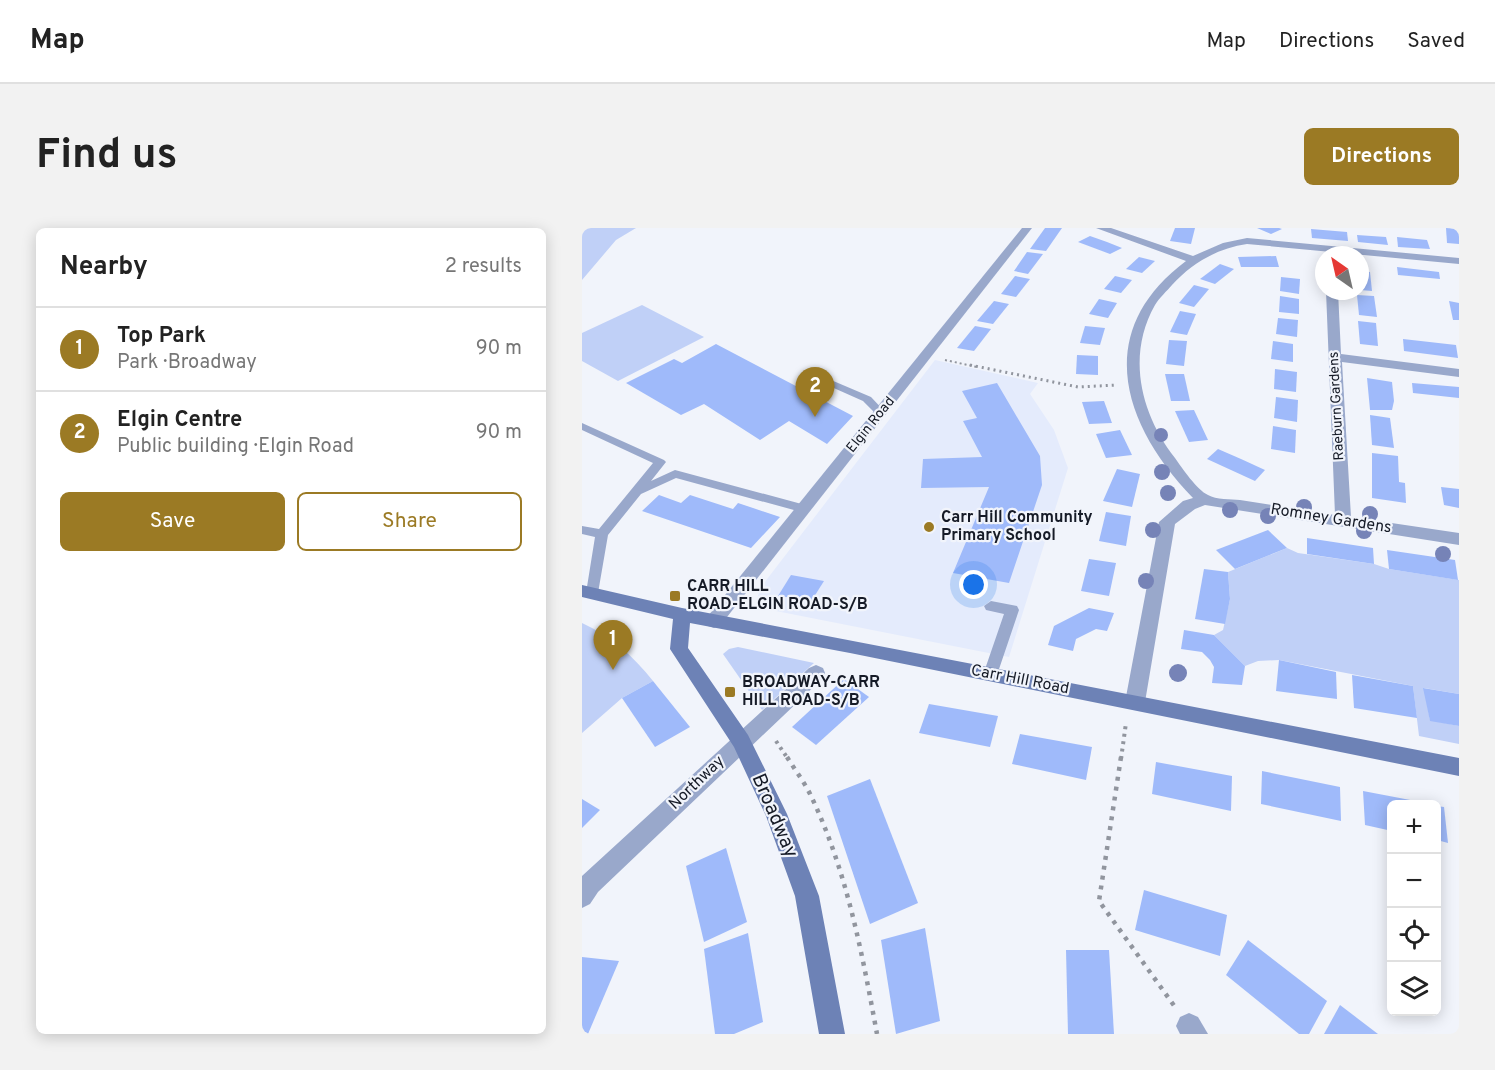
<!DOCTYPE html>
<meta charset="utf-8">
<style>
:root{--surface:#fff;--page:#f2f2f2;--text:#222;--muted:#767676;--line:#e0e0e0;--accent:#9b7a24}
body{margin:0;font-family:Overpass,sans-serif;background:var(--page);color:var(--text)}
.controls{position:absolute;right:18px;bottom:18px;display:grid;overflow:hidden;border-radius:9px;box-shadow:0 3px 15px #0003}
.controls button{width:54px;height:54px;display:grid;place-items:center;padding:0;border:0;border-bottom:2px solid var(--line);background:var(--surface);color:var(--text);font:30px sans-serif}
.compass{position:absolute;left:733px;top:18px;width:54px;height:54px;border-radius:50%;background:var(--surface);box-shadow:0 3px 15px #0003;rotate:326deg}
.you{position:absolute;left:392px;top:357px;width:21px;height:21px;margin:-15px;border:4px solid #fff;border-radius:50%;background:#1a73e8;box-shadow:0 0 0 9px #1a73e833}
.badge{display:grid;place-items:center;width:39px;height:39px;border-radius:50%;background:var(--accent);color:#fff;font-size:20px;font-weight:700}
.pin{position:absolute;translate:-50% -50px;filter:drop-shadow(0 2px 3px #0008)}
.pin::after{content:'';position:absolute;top:32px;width:21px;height:18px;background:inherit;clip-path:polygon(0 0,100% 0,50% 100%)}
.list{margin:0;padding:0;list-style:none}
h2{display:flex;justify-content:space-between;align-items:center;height:78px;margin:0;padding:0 24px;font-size:26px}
h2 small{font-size:20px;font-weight:400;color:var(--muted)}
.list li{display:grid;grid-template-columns:39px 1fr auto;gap:18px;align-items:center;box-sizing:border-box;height:84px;padding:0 24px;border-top:2px solid var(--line)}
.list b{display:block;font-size:22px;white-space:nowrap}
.list p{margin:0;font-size:20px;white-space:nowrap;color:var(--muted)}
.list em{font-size:20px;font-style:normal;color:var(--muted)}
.actions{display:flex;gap:12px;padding:18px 24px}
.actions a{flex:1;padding:14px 0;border:2px solid var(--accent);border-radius:9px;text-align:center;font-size:21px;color:var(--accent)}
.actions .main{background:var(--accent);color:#fff}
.icon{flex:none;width:33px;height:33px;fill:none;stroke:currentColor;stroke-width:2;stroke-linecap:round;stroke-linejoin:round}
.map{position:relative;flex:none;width:877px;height:806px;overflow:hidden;border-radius:9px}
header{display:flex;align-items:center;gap:36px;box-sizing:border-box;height:84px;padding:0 30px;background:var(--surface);border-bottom:2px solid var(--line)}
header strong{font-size:28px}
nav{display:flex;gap:33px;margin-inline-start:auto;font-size:21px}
.intro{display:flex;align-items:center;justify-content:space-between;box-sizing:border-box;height:144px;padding:0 36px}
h1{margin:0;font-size:42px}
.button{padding:15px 27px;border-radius:9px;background:var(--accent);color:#fff;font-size:21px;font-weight:700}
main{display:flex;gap:36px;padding:0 36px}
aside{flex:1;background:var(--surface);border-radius:9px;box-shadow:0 3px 15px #0003}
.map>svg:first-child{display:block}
</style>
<header>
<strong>Map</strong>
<nav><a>Map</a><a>Directions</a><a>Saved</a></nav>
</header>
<div class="intro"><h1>Find us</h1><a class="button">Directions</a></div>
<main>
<aside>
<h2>Nearby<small>2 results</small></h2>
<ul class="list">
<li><span class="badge">1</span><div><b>Top Park</b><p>Park · Broadway</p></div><em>90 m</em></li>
<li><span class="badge">2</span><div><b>Elgin Centre</b><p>Public building · Elgin Road</p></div><em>90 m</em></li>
</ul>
<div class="actions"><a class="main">Save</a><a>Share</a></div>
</aside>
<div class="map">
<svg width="877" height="806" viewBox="0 0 877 806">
<rect width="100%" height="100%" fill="#f1f4fb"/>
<polygon fill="#e4ebfc" points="353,132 456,155 448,166 472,202 486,240 427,429 179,380 174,374 179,359"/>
<g fill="#c0d0f7">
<polygon points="0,0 54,0 34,12 0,52"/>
<polygon points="60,77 122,109 36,153 0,133 0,105"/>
<polygon points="705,320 716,325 792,336 807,341 877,352 877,466 842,460 848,492 877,498 877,516 837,508 831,458 697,432 676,433 663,438 632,407 641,402 648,371 646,344"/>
<path d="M0,395C29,408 51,428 71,453L40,470L0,505Z"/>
<polygon points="156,419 232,435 180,482 141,426 147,421"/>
</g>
<g fill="#9fbafa">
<polygon points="463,0 480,0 464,23 448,21"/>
<polygon points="593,0 613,0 609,16 588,13"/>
<polygon points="675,0 697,0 700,1 689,6"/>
<polygon points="864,0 877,1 877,16 865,15"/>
<polygon points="729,1 765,4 766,13 730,10"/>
<polygon points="775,7 804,9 806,17 776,14"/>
<polygon points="508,8 525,14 540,20 528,26 496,14"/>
<polygon points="815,9 845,12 848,21 816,19"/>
<polygon points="445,24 461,26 446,46 432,43"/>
<polygon points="694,28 697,39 659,39 656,29"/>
<polygon points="557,29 573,33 560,45 544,41"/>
<polygon points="638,36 652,41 633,56 618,51"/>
<polygon points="815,39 857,44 858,51 816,47"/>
<polygon points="778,43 788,44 790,63 778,62"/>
<polygon points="433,48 448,51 434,69 419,66"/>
<polygon points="533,48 550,52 539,65 522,61"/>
<polygon points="699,49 718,51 717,66 698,63"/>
<polygon points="612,57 627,61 612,79 597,75"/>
<polygon points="775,67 792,68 795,89 777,87"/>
<polygon points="698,68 717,71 717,86 697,84"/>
<polygon points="517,71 535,75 526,90 507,86"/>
<polygon points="412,73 427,76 411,96 395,93"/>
<polygon points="867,73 877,75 877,92 871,92"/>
<polygon points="598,83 614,86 605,107 588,104"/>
<polygon points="696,90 716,92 715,109 694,106"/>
<polygon points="776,93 794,95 796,118 778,116"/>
<polygon points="393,98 409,101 392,123 375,120"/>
<polygon points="503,98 523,100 518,117 498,115"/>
<polygon points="821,111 874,117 876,130 822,123"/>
<polygon points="587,112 605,113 602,138 584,136"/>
<polygon points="691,113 711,116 711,134 689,131"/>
<polygon points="134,116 271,188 245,216 207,193 178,212 122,176 99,187 44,155 92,131 100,135"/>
<polygon points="495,127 516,128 516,147 494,146"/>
<polygon points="693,141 715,144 714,164 692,161"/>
<polygon points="583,146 602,146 608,173 589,173"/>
<polygon points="785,150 810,154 812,173 810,182 788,182"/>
<polygon points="415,155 458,228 460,257 427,355 371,345 407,259 339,260 341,231 400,229 381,193 395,190 380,163"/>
<polygon points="830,155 877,159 877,170 831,165"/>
<polygon points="694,169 716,172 715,194 692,190"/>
<polygon points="522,173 530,195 507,196 500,174"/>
<polygon points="612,182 626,212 607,214 593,183"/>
<polygon points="788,187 808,190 812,220 790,217"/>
<polygon points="691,198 714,202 713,225 689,221"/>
<polygon points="538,202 550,227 524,230 514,206"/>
<polygon points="636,221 659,231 683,242 673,253 625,231"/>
<polygon points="790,225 816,228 817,254 823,255 824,275 790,270"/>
<polygon points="535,241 558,246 550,279 521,273"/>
<polygon points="859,259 877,261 877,280 862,277"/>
<polygon points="77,267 99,275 108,267 151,281 156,275 198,289 169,320 60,283"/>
<polygon points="524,284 549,288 544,318 517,313"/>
<polygon points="686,302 705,320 653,341 634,322"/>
<polygon points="725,310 791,320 792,336 725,326"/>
<polygon points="805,322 873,332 876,352 807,341"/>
<polygon points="507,331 534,335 527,368 499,363"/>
<polygon points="622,341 646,344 648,371 643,396 613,391"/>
<polygon points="209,347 242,353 230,372 196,368"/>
<polygon points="507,380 532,385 525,403 514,401 494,411 491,423 466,417 472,398"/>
<polygon points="602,402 632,407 663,438 660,457 630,455 632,439 628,432 620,424 599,421"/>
<polygon points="697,432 754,444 755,471 694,463"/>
<polygon points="770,447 831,458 835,490 772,480"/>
<polygon points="262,451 287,469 234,517 210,499"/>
<polygon points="71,453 108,499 73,519 40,470"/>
<polygon points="841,460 877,466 877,498 848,493"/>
<polygon points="347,476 416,488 408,519 337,505"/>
<polygon points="438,506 510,519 504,552 430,536"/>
<polygon points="574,534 650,548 649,583 570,566"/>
<polygon points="680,543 758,559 759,593 679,576"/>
<polygon points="288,551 336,675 288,696 245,568"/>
<polygon points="781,563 844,575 844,576 810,576 810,603 783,597"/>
<polygon points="0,571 18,582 0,600"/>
<polygon points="855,578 862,579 866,615 855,612"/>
<polygon points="144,620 165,694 122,714 104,638"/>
<polygon points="562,662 645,687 638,728 553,702"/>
<polygon points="343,700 358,793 314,806 299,712"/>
<polygon points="166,705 181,794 152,806 133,806 122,721"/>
<polygon points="666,712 745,773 727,806 717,806 644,747"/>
<polygon points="484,722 527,722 532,806 486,806"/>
<polygon points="0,729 37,733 6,806 0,806"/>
<polygon points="758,777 796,806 742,806"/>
</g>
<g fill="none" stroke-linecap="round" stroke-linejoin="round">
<polyline stroke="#91959e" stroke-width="2" stroke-dasharray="2 3" stroke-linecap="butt" points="363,132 395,139"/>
<polyline stroke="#91959e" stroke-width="3" stroke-dasharray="2 4" stroke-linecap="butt" points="388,137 496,159 535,157"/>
<g stroke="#91959e" stroke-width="4" stroke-dasharray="3 4.5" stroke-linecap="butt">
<polyline points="194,513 206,531"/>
<polyline points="539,531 544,495"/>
</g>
<g stroke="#91959e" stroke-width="4.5" stroke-dasharray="4 6" stroke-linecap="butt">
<path d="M205,529C213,542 223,555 229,568C265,643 280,725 295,806"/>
<polyline points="539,529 517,673 593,779"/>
</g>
<g fill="#99a8cb" fill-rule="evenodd">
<polygon points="249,152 289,169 304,185 303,187 295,187 281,173 245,157 244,155"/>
<polygon points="0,195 82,232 84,234 69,253 93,242 227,278 229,281 223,285 94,250 59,266 26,307 16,365 15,368 5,368 4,365 13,309 0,306 0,298 17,301 71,235 0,202"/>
<polygon points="409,373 435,378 437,382 415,447 413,451 403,451 401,447 422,386 404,382 402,378"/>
</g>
<g fill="#99a8cb" fill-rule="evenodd">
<polygon points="440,0 450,0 138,398 132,400 126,398 123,393 126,388"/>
<path d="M514,0H529L611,28L641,15L665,10L877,30V36L665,16C636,20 610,35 590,57C585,63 577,70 573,77C544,128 559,187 593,230C600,240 615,262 626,267C634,272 649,271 658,272C690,277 721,282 753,287L744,63H756L759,126L877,141V149L760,134L769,289L877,305V317L623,277L613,281L593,296L563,474L560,480L553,482L546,480L543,474L577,294L601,273L611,270C540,197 510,103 604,33Z"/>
<polygon points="234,437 241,440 243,445 241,450 16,664 8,676 0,680 0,648 227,440"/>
<polygon points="607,785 616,789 626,806 598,806 594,798 598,789"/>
</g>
<polygon fill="#6d82b6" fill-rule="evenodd" points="0,357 100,380 877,530 877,548 268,425 108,395 106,420 166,507 205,586 237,668 263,806 237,806 213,668 184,588 152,519 88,421 91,391 0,369"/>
</g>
<g fill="#7683b7">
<circle cx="579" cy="207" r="7"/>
<circle cx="580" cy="244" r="8"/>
<circle cx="586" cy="265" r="8"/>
<circle cx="722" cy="279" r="8"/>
<circle cx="648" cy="282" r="8"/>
<circle cx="788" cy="286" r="8"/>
<circle cx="686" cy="288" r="8"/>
<circle cx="571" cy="302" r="8"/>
<circle cx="782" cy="303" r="8"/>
<circle cx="861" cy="326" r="8"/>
<circle cx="564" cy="353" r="8"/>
<circle cx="596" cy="445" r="9"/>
</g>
<g fill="#9b7a24" stroke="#f1f4fb" stroke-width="2">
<circle cx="347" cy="299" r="6"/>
<rect x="87" y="362" width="12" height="12" rx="3"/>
<rect x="142" y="458" width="12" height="12" rx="3"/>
</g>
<g text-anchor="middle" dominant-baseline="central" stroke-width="4.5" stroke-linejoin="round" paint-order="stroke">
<g font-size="14" fill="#161b27" stroke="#f1f4fb">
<text transform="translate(755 178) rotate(-93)">Raeburn Gardens</text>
<text transform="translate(289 197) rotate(-51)">Elgin Road</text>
</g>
<g font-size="16" font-weight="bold" fill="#161b27" stroke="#f1f4fb" text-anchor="start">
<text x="359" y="290">Carr Hill Community<tspan x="359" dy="18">Primary School</tspan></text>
<text x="105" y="359">CARR HILL<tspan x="105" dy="18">ROAD-ELGIN ROAD-S/B</tspan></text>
<text x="160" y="455">BROADWAY-CARR<tspan x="160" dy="18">HILL ROAD-S/B</tspan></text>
</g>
<g font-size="16" fill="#161b27" stroke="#f1f4fb">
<text transform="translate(749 291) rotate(9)">Romney Gardens</text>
<text transform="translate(438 452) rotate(11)">Carr Hill Road</text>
<text transform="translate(115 555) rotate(-44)">Northway</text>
</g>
<g font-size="20" fill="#161b27" stroke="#f1f4fb">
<text transform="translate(192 588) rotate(67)">Broadway</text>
</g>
</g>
</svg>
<div class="controls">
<button>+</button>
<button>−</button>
<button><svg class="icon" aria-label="locate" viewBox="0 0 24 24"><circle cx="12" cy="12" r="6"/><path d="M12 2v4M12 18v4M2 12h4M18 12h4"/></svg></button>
<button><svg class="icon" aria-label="layers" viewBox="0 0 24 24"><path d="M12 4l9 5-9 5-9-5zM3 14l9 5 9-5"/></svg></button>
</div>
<svg class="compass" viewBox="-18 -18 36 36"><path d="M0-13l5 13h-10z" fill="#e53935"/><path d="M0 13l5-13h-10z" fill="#767676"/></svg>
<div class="you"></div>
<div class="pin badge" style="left:31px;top:442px">1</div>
<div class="pin badge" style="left:233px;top:189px">2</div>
</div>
</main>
